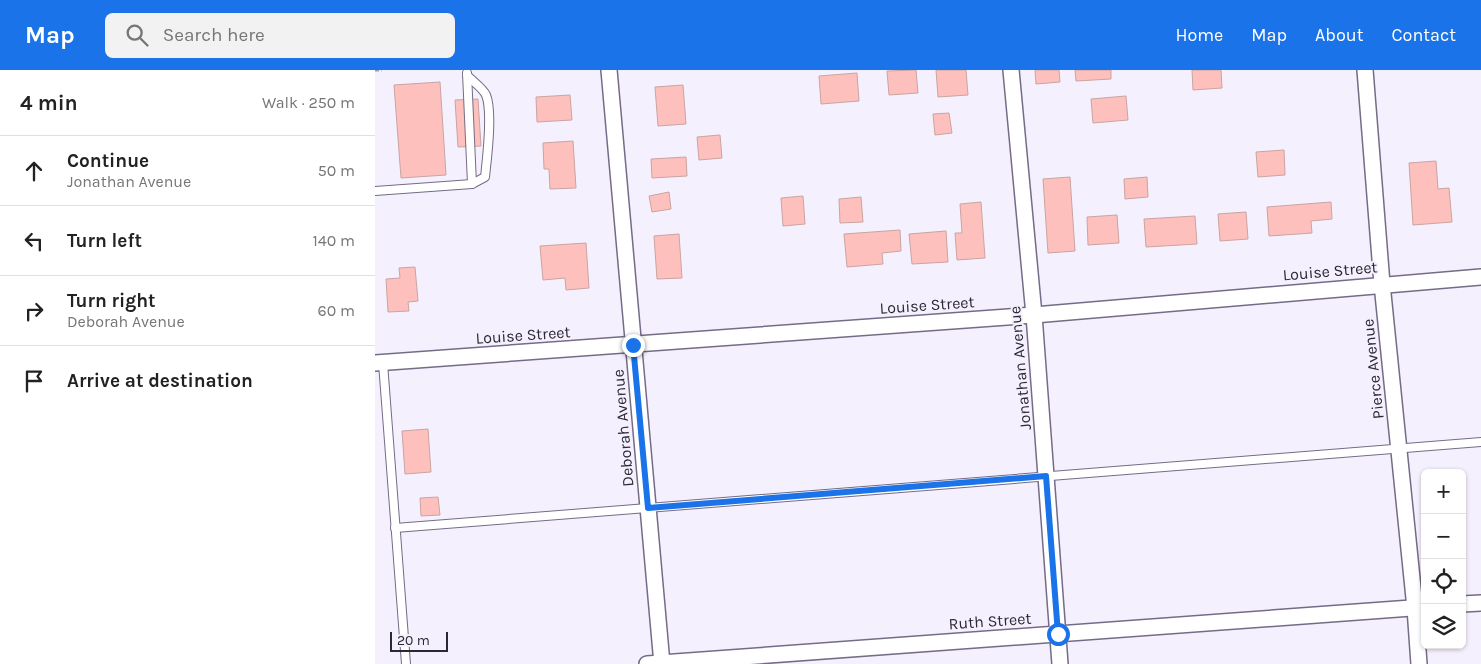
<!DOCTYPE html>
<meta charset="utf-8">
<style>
:root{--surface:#fff;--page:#f2f2f2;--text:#222;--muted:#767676;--line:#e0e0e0;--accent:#1a73e8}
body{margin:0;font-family:Karla,sans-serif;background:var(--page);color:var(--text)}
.controls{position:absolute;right:15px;bottom:15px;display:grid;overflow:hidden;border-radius:8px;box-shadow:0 1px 4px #0004}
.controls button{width:45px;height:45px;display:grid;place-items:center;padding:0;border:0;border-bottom:1px solid var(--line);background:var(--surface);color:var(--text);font:25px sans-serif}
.scale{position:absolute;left:15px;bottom:12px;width:58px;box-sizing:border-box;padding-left:5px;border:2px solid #2c2733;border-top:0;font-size:14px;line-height:18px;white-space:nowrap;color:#2c2733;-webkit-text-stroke:4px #f5f0fd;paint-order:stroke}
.stop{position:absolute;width:15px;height:15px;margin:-11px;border:4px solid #1a73e8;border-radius:50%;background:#fff}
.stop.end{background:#1a73e8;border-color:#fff;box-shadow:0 1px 5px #0008}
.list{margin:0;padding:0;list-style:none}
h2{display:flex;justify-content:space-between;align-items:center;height:65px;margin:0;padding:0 20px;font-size:21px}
h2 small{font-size:16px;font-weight:400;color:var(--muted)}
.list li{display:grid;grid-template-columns:32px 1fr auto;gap:15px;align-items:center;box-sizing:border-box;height:70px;padding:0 20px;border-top:1px solid var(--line)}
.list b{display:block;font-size:19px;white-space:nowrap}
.list p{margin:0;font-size:16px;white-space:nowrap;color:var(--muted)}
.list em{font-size:16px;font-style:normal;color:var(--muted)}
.icon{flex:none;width:28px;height:28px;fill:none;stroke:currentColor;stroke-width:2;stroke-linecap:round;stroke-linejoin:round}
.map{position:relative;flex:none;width:1106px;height:594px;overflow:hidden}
header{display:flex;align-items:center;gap:30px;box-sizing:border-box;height:70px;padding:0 25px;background:var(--accent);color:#fff}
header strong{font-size:24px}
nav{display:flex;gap:28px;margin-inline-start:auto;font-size:18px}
.search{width:350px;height:45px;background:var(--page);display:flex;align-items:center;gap:12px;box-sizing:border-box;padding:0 18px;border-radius:8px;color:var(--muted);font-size:19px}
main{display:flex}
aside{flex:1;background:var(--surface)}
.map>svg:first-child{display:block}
</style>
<header>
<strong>Map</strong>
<div class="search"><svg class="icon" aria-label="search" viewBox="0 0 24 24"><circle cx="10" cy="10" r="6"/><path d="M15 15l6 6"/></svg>Search here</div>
<nav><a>Home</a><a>Map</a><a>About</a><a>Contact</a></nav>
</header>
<main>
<aside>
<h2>4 min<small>Walk · 250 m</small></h2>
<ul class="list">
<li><svg class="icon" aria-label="ahead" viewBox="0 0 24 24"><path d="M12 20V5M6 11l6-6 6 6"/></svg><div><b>Continue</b><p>Jonathan Avenue</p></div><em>50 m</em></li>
<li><svg class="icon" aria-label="left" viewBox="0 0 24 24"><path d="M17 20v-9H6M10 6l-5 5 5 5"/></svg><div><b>Turn left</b></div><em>140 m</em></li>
<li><svg class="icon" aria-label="right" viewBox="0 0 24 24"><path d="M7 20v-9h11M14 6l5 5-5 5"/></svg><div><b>Turn right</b><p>Deborah Avenue</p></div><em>60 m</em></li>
<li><svg class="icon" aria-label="arrive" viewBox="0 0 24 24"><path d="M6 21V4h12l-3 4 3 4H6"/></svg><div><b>Arrive at destination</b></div></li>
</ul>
</aside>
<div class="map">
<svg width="1106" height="594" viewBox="0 0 1106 594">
<rect width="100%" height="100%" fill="#f5f0fd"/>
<g fill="#fec0bd" stroke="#c9a4a2">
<polygon points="541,0 543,23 514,25 512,1"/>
<polygon points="561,0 591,0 593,25 563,27"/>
<polygon points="660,0 684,0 685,12 661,14"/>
<polygon points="700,0 736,0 736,9 701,11"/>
<polygon points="817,0 846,0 847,18 818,20"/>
<polygon points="482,3 484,31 446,34 444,6"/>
<polygon points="65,12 71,105 26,108 19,15"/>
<polygon points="308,15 311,54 283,56 280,17"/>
<polygon points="195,25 197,50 162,52 161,27"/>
<polygon points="751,26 753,50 718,53 716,29"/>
<polygon points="103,29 106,76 83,77 80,30"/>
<polygon points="574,43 577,63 560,65 558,44"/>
<polygon points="345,65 347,88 324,90 322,67"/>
<polygon points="198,71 201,118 175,119 174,99 169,99 168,73"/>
<polygon points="909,80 910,105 883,107 881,82"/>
<polygon points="311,87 312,106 277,108 276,89"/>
<polygon points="1061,91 1063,119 1074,118 1077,152 1038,155 1034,93"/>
<polygon points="695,107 700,181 673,183 668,109"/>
<polygon points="772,107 773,127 750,129 749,109"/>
<polygon points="294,122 296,139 277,142 274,126"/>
<polygon points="428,126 430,154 408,156 406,128"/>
<polygon points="486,127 488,152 465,153 464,129"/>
<polygon points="606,132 610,188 582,190 580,163 587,163 585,134"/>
<polygon points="956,132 957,149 936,151 937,163 894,166 892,137"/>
<polygon points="871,142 873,169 845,171 843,144"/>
<polygon points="742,145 744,173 713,175 712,147"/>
<polygon points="820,146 822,174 771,177 769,149"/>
<polygon points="525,160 526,181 507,183 508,194 472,197 469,164"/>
<polygon points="571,161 573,192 537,194 534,164"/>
<polygon points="304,164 307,208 282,209 279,166"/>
<polygon points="211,173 214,218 191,220 190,208 168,210 165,176"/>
<polygon points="40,197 43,231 33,232 34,241 13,242 11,209 25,208 24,198"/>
<polygon points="53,359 56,402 30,404 27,361"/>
<polygon points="63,427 65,445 46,446 45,428"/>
</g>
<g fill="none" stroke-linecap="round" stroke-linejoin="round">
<g stroke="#756b86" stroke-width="10">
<g id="lane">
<polyline points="92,3 97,114"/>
<path d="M0,121L97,114L110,107C112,88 118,42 111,25C108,18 97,11 92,5"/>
<polyline points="8,293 31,594"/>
<polyline points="20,458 1106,372"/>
</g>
</g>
<g stroke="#756b86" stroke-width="18">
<g id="street">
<polyline points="234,0 287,594"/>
<polyline points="636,0 659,245 685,594"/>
<polyline points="990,0 1007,214 1040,538 1044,594"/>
<polyline points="0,293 659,245 1106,207"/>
<polyline points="1087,534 1106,533"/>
<polyline points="272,594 1050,537"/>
</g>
</g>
<polyline stroke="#a09ba7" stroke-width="3" stroke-dasharray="4 2.5" stroke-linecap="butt" points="0,0 7,0"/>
<use href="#lane" stroke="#fff" stroke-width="8"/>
<use href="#street" stroke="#fff" stroke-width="15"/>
</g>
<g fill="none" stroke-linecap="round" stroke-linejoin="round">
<polyline stroke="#1a73e8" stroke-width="6" points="258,275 273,438 671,406 683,564"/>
</g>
<g text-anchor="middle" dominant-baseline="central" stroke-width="4" stroke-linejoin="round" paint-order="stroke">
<g font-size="16" fill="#2c2733" stroke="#f5f0fd">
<text transform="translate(955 201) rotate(-5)">Louise Street</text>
<text transform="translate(552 235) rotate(-4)">Louise Street</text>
<text transform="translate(148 265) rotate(-4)">Louise Street</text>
<text transform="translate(645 298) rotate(-95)">Jonathan Avenue</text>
<text transform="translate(998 299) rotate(-96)">Pierce Avenue</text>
<text transform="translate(248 358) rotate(-95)">Deborah Avenue</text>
<text transform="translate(615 551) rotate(-4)">Ruth Street</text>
</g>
</g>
</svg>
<div class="controls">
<button>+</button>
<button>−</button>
<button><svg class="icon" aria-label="locate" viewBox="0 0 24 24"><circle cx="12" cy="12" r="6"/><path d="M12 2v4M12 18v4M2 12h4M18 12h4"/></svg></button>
<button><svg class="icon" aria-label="layers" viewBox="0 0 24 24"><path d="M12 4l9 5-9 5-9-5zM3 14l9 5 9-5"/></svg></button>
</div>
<div class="scale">20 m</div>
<div class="stop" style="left:683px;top:564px"></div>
<div class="stop end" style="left:258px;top:275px"></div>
</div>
</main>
